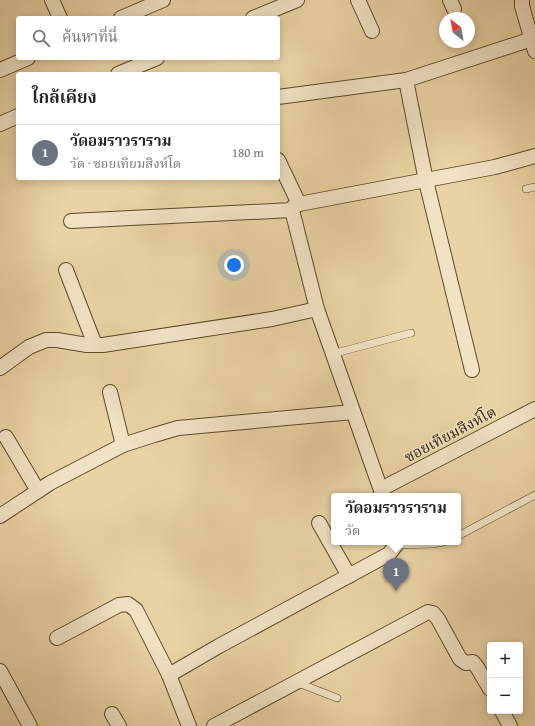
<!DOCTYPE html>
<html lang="th">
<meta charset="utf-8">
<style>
:root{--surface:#fff;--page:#f2f2f2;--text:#222;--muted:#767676;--line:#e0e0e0;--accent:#8f2418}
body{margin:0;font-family:"Gentium Book Plus","Noto Serif Thai",serif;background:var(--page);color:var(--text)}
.controls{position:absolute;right:12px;bottom:12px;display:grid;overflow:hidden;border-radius:4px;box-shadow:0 2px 10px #0003}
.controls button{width:36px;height:36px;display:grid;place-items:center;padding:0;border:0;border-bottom:1px solid var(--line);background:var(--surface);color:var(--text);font:20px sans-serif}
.compass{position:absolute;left:439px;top:12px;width:36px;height:36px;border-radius:50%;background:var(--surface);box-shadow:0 2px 10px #0003;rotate:329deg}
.you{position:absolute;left:234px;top:265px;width:14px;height:14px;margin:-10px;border:3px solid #fff;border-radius:50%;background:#1a73e8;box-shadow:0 0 0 6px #1a73e833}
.badge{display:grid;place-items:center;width:26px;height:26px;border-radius:50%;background:var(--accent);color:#fff;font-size:13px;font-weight:700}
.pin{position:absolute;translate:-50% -33px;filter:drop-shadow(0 1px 2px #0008)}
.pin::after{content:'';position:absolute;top:21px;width:14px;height:12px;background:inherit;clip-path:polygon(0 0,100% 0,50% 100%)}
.popup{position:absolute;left:331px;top:493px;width:130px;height:52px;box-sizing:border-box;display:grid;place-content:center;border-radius:4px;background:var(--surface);filter:drop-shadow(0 1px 3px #0005);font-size:13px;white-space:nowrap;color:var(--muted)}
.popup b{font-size:15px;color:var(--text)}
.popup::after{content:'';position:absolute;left:50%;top:100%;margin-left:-8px;border:8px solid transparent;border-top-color:var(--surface)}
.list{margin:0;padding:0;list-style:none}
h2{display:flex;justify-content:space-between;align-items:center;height:52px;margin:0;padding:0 16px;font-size:17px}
h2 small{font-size:13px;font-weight:400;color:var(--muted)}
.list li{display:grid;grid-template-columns:26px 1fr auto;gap:12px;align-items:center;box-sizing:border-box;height:56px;padding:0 16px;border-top:1px solid var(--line)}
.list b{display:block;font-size:15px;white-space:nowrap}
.list p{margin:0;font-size:13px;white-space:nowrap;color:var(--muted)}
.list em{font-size:13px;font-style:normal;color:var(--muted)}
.icon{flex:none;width:22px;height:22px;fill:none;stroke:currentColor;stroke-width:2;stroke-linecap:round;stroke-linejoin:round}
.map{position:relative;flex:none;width:535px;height:726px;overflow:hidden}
.search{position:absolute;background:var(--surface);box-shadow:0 2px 10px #0003;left:16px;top:16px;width:264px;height:44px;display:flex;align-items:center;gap:10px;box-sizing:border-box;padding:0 14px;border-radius:4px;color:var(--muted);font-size:15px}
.panel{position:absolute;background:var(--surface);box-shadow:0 2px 10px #0003;left:16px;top:72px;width:264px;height:108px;border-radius:4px}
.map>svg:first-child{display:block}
</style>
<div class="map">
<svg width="535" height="726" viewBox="0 0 535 726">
<rect width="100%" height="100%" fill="#e9d3a4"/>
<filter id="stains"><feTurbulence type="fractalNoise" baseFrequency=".005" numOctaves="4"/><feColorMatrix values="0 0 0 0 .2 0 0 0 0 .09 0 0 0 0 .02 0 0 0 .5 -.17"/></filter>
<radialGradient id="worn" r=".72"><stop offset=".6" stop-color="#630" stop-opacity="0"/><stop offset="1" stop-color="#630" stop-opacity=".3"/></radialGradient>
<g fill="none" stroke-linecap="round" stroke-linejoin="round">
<g stroke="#5e4a2a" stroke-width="8">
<g id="service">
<polyline points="526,189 535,187"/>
<polyline points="332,354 411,333"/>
<polyline points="458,536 535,495"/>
<polyline points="396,545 432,544 444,542"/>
<polyline points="296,682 337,698"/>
</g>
</g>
<g stroke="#5e4a2a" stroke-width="16">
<g id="minor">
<polyline points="52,0 60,18"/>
<polyline points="358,0 372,31"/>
<polyline points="450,0 454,9"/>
<polyline points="522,0 522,6 535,51"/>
<polyline points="121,18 163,0"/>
<polyline points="253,18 297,0"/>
<polyline points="0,70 28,58"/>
<polyline points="118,74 157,58"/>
<polyline points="406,80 426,181 472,370"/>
<polyline points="278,97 406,80 535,38"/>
<polyline points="0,124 18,116"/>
<polyline points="278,160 299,204"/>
<polyline points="292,210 317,309 383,496"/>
<polyline points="71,221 292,210 293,207 299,204 495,167 535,156"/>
<polyline points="66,270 95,345"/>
<polyline points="0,368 29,347 46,340 57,340 87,345 103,345 272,319 317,309"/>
<polyline points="110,392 123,445"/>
<polyline points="6,437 38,491"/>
<polyline points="381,489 535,409"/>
<polyline points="0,516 50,483 123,445 154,435 178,428 353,412"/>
<polyline points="319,523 349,576"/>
<polyline points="57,638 119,605 128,604 136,610 169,675 189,726"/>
<polyline points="0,671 30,726"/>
<polyline points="169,675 219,646 389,554 396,545 396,542"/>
<polyline points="502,711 510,726"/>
<polyline points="112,714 119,726"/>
<polyline points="214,726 428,612 433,613 438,619 460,659 466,663 473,662 477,667 490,689"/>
</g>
</g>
<use href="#service" stroke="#f1e2c4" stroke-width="7"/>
<use href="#minor" stroke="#f1e2c4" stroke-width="14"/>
</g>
<g text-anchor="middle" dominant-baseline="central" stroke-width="3" stroke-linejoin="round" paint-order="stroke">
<g font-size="15" fill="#301d02" stroke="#f1e2c4">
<text transform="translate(450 434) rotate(-28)">ซอยเทียมสิงห์โต</text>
</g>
</g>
<rect width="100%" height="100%" filter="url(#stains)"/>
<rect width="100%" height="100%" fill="url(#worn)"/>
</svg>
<div class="controls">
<button>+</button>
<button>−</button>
</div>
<svg class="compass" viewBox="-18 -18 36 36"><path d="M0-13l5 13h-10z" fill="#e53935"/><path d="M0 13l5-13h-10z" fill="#767676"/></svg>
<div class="you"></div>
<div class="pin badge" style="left:396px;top:591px;background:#6b7280">1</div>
<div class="popup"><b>วัดอมราวราราม</b>วัด</div>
<div class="search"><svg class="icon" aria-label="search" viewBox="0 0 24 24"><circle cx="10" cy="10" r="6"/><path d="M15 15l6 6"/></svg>ค้นหาที่นี่</div>
<section class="panel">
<h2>ใกล้เคียง<small></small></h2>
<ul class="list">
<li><span class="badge" style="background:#6b7280">1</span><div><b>วัดอมราวราราม</b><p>วัด · ซอยเทียมสิงห์โต</p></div><em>180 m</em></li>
</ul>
</section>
</div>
